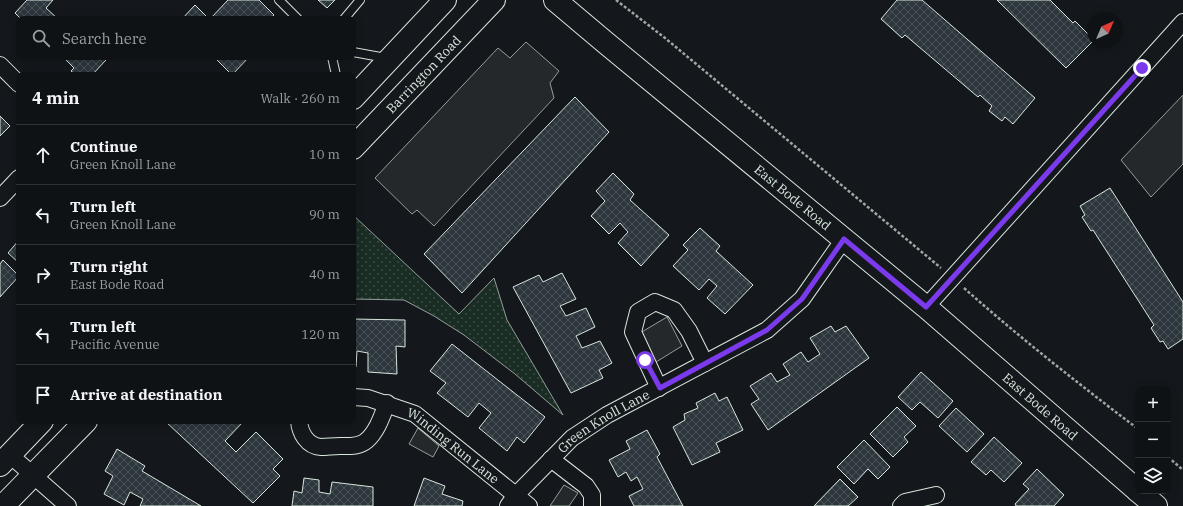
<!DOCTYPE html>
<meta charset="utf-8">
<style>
:root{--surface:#0f1215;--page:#1d2022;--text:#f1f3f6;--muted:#9b9ea0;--line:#2f3234}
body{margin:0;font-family:"IBM Plex Serif",serif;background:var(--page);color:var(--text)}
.controls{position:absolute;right:12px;bottom:12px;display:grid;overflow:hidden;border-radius:8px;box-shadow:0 2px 10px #0003}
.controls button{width:36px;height:36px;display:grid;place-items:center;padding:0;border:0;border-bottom:1px solid var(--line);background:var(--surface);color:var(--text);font:20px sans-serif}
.compass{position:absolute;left:1087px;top:12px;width:36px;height:36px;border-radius:50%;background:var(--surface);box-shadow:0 2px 10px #0003;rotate:44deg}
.stop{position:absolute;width:12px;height:12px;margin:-9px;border:3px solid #7c3aed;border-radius:50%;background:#fff}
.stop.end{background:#7c3aed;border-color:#fff;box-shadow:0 1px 4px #0008}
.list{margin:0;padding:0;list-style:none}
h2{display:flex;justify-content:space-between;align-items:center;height:52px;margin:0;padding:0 16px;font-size:17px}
h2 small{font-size:13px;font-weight:400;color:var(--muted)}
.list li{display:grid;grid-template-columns:26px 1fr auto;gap:12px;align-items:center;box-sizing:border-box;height:60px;padding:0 16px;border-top:1px solid var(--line)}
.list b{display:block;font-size:15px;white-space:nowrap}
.list p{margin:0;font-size:13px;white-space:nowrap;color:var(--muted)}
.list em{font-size:13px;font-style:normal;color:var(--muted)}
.icon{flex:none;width:22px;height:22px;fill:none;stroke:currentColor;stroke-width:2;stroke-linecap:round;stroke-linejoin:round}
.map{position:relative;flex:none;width:1183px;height:506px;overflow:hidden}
.search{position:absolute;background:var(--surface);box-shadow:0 2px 10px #0003;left:16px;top:16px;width:340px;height:44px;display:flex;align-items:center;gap:10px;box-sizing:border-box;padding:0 14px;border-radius:8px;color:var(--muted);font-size:15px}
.panel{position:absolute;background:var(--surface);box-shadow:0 2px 10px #0003;left:16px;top:72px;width:340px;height:352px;border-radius:8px}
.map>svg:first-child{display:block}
</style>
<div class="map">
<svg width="1183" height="506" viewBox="0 0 1183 506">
<defs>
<pattern id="green-dots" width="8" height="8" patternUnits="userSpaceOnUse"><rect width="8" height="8" fill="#1a2d24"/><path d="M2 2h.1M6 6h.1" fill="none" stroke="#3b4b43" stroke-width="1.8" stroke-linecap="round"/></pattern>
<pattern id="building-cross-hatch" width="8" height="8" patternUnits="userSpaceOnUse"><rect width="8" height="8" fill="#2c363c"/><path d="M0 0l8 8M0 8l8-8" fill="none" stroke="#4a5358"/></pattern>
</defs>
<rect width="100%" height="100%" fill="#14181c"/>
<polygon fill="url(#green-dots)" stroke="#939e99" points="353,215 459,314 494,278 507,320 563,415 515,374 464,335 434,316 404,300 353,299"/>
<g fill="#24282b" stroke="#939e99">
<polygon points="526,42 559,71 550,83 554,98 434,226 417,210 412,214 375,178 498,48 510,58"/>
<polygon points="1183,95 1183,164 1151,197 1121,160"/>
<polygon points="667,317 682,346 656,362 640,333"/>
<polygon points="418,428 439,446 433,457 409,444"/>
<polygon points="564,485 578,493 569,506 550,506"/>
</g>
<g fill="url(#building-cross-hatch)" stroke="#d8e6dc">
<polygon points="27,0 53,0 46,8 58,19 21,19 15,13"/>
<polygon points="228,0 259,0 274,15 270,19 210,19"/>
<polygon points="318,0 335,0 327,8"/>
<polygon points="897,0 922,0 1035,98 1013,124 1005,117 1002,121 989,111 992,106 980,95 978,97 905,35 902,38 881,19"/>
<polygon points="997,0 1050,0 1073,23 1075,21 1093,39 1093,41 1066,68"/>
<polygon points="195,5 209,19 182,19"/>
<polygon points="63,57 102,57 106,60 92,75 76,75 71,71 74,68"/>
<polygon points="214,57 249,57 232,75"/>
<polygon points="575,97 609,132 462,293 424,254"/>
<polygon points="0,116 10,126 0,136"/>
<polygon points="613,173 634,194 630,200 669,235 641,266 618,243 628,232 620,223 609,234 591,216 605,201 596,191"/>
<polygon points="1110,188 1183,302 1183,339 1168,349 1163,341 1160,342 1151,328 1154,325 1093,230 1091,231 1082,217 1085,215 1080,206"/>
<polygon points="700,228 720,246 716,251 753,285 725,314 707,298 717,286 709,279 699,290 673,266 688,250 683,245"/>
<polygon points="19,240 19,263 8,253"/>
<polygon points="3,260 19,276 0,297 0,264"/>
<polygon points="562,273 576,299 560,306 566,316 586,308 595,327 576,336 582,348 600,341 612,363 599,370 603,378 571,393 513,287 539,275 543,282"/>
<polygon points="353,319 405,320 405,347 396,346 397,374 368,372 368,353 357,351 356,367 353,367"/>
<polygon points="831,326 835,332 846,326 869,358 768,430 751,404 759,399 750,386 771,373 777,382 790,375 783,364 801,352 808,362 820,354 810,338"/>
<polygon points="452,344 545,417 524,443 517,437 507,451 479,428 491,413 479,403 468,417 437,393 446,383 430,371"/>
<polygon points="921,372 953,401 938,418 920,402 912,410 898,397"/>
<polygon points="715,393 719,401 727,397 743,430 716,443 720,452 692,465 673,427 685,420 684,414 698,408 696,403"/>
<polygon points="897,407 916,426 904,437 908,442 893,457 870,434"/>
<polygon points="956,408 984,434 967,452 939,426"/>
<polygon points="167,421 240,421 242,423 225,441 236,452 256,432 283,459 273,469 280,476 253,503 166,422"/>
<polygon points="647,430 660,454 657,457 683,506 634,506 629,496 643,489 637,477 631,481 626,472 618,477 609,460 630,449 626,441"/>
<polygon points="994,437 1022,463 1004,482 991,470 986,475 971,462"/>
<polygon points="864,440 890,467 878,479 868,469 854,484 837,467"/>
<polygon points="117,449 145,466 142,471 201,506 140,506 143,499 130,492 124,505 104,494 113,476 105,471"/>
<polygon points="1037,469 1064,495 1054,506 1016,506 1015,504 1029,489 1023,484"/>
<polygon points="304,478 319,480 319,492 330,494 332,482 373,487 373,506 292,506 294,491 302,493"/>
<polygon points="424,478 445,486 442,494 463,501 462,506 414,506"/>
<polygon points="840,479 858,497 848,506 814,506"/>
</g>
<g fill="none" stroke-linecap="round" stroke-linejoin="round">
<g stroke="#d8e6dc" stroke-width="10">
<g id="lane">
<polyline points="279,0 298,19"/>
<polyline points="344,19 360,0"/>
<polyline points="353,52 386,58"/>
<polyline points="332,57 336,75"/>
</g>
</g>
<g stroke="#d8e6dc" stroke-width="18">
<g id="street">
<polyline points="0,65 19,84"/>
<polyline points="0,198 19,178"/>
<polyline points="926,307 1183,22"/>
<polyline points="659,388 633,332 638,312 655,302 674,310 689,331 705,363"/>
<path id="s1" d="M353,397L368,398L415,414L529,506"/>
<path d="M299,421C300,433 307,446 321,447C327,447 333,446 340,446C348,446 359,447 366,441C377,432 382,416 387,403"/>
<polyline points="10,455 68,506"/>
<polyline points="551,459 586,486 592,495 592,506"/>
<path id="s2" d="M508,506L515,496L572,438L607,415L767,330L802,299L844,239"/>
<polyline points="901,506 905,502 936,495"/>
</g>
</g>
<g stroke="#d8e6dc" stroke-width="24">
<g id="secondary">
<path id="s3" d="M555,0L606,43L926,307L1138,491"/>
<polyline points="353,98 445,0"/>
<path id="s4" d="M353,148L494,0"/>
<polyline points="0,465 42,421"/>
<polyline points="1138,491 1156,506"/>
<polyline points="3,506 86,421"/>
</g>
</g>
<g stroke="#9da8a2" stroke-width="2.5" stroke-dasharray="3 2" stroke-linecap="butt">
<polyline points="616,0 665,38 941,268"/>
<path d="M964,288C1020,338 1079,384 1138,429"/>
<polyline points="1168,457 1183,470"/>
</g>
<use href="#lane" stroke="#14181c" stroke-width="8"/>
<use href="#street" stroke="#14181c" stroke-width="16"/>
<use href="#secondary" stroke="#14181c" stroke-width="22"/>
</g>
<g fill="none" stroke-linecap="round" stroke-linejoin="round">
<polyline stroke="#7c3aed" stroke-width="5" points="645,360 660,388 767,330 802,299 844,239 926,307 1142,68"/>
</g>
<g text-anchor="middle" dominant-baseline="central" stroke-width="3" stroke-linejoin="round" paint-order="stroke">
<g font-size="13" fill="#d8e6dc" stroke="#14181c">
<text stroke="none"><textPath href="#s4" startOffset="102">Barrington Road</textPath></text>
<text stroke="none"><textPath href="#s3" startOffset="309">East Bode Road</textPath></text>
<text stroke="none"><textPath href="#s3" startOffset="633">East Bode Road</textPath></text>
<text stroke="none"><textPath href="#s2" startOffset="129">Green Knoll Lane</textPath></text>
<text stroke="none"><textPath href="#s1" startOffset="114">Winding Run Lane</textPath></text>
</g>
</g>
</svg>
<div class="controls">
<button>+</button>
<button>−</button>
<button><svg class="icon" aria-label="layers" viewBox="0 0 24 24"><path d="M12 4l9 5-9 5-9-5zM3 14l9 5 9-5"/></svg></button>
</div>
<svg class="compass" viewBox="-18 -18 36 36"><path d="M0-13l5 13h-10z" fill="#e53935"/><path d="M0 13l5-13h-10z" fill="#9b9ea0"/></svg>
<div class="stop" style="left:645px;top:360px"></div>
<div class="stop end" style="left:1142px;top:68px"></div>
<div class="search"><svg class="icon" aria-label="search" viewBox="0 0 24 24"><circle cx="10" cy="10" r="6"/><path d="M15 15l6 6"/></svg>Search here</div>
<section class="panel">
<h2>4 min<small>Walk · 260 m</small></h2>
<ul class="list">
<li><svg class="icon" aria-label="ahead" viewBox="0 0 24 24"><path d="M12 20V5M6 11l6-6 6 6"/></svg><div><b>Continue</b><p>Green Knoll Lane</p></div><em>10 m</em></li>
<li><svg class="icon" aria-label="left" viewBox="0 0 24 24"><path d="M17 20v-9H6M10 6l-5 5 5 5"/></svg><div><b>Turn left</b><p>Green Knoll Lane</p></div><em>90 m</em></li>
<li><svg class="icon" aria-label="right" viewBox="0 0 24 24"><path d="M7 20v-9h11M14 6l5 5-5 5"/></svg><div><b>Turn right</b><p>East Bode Road</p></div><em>40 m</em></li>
<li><svg class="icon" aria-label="left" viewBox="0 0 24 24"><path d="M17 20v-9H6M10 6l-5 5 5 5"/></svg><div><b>Turn left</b><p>Pacific Avenue</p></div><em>120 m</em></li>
<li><svg class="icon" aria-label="arrive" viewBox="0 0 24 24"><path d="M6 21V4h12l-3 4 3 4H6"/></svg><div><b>Arrive at destination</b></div></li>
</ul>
</section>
</div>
